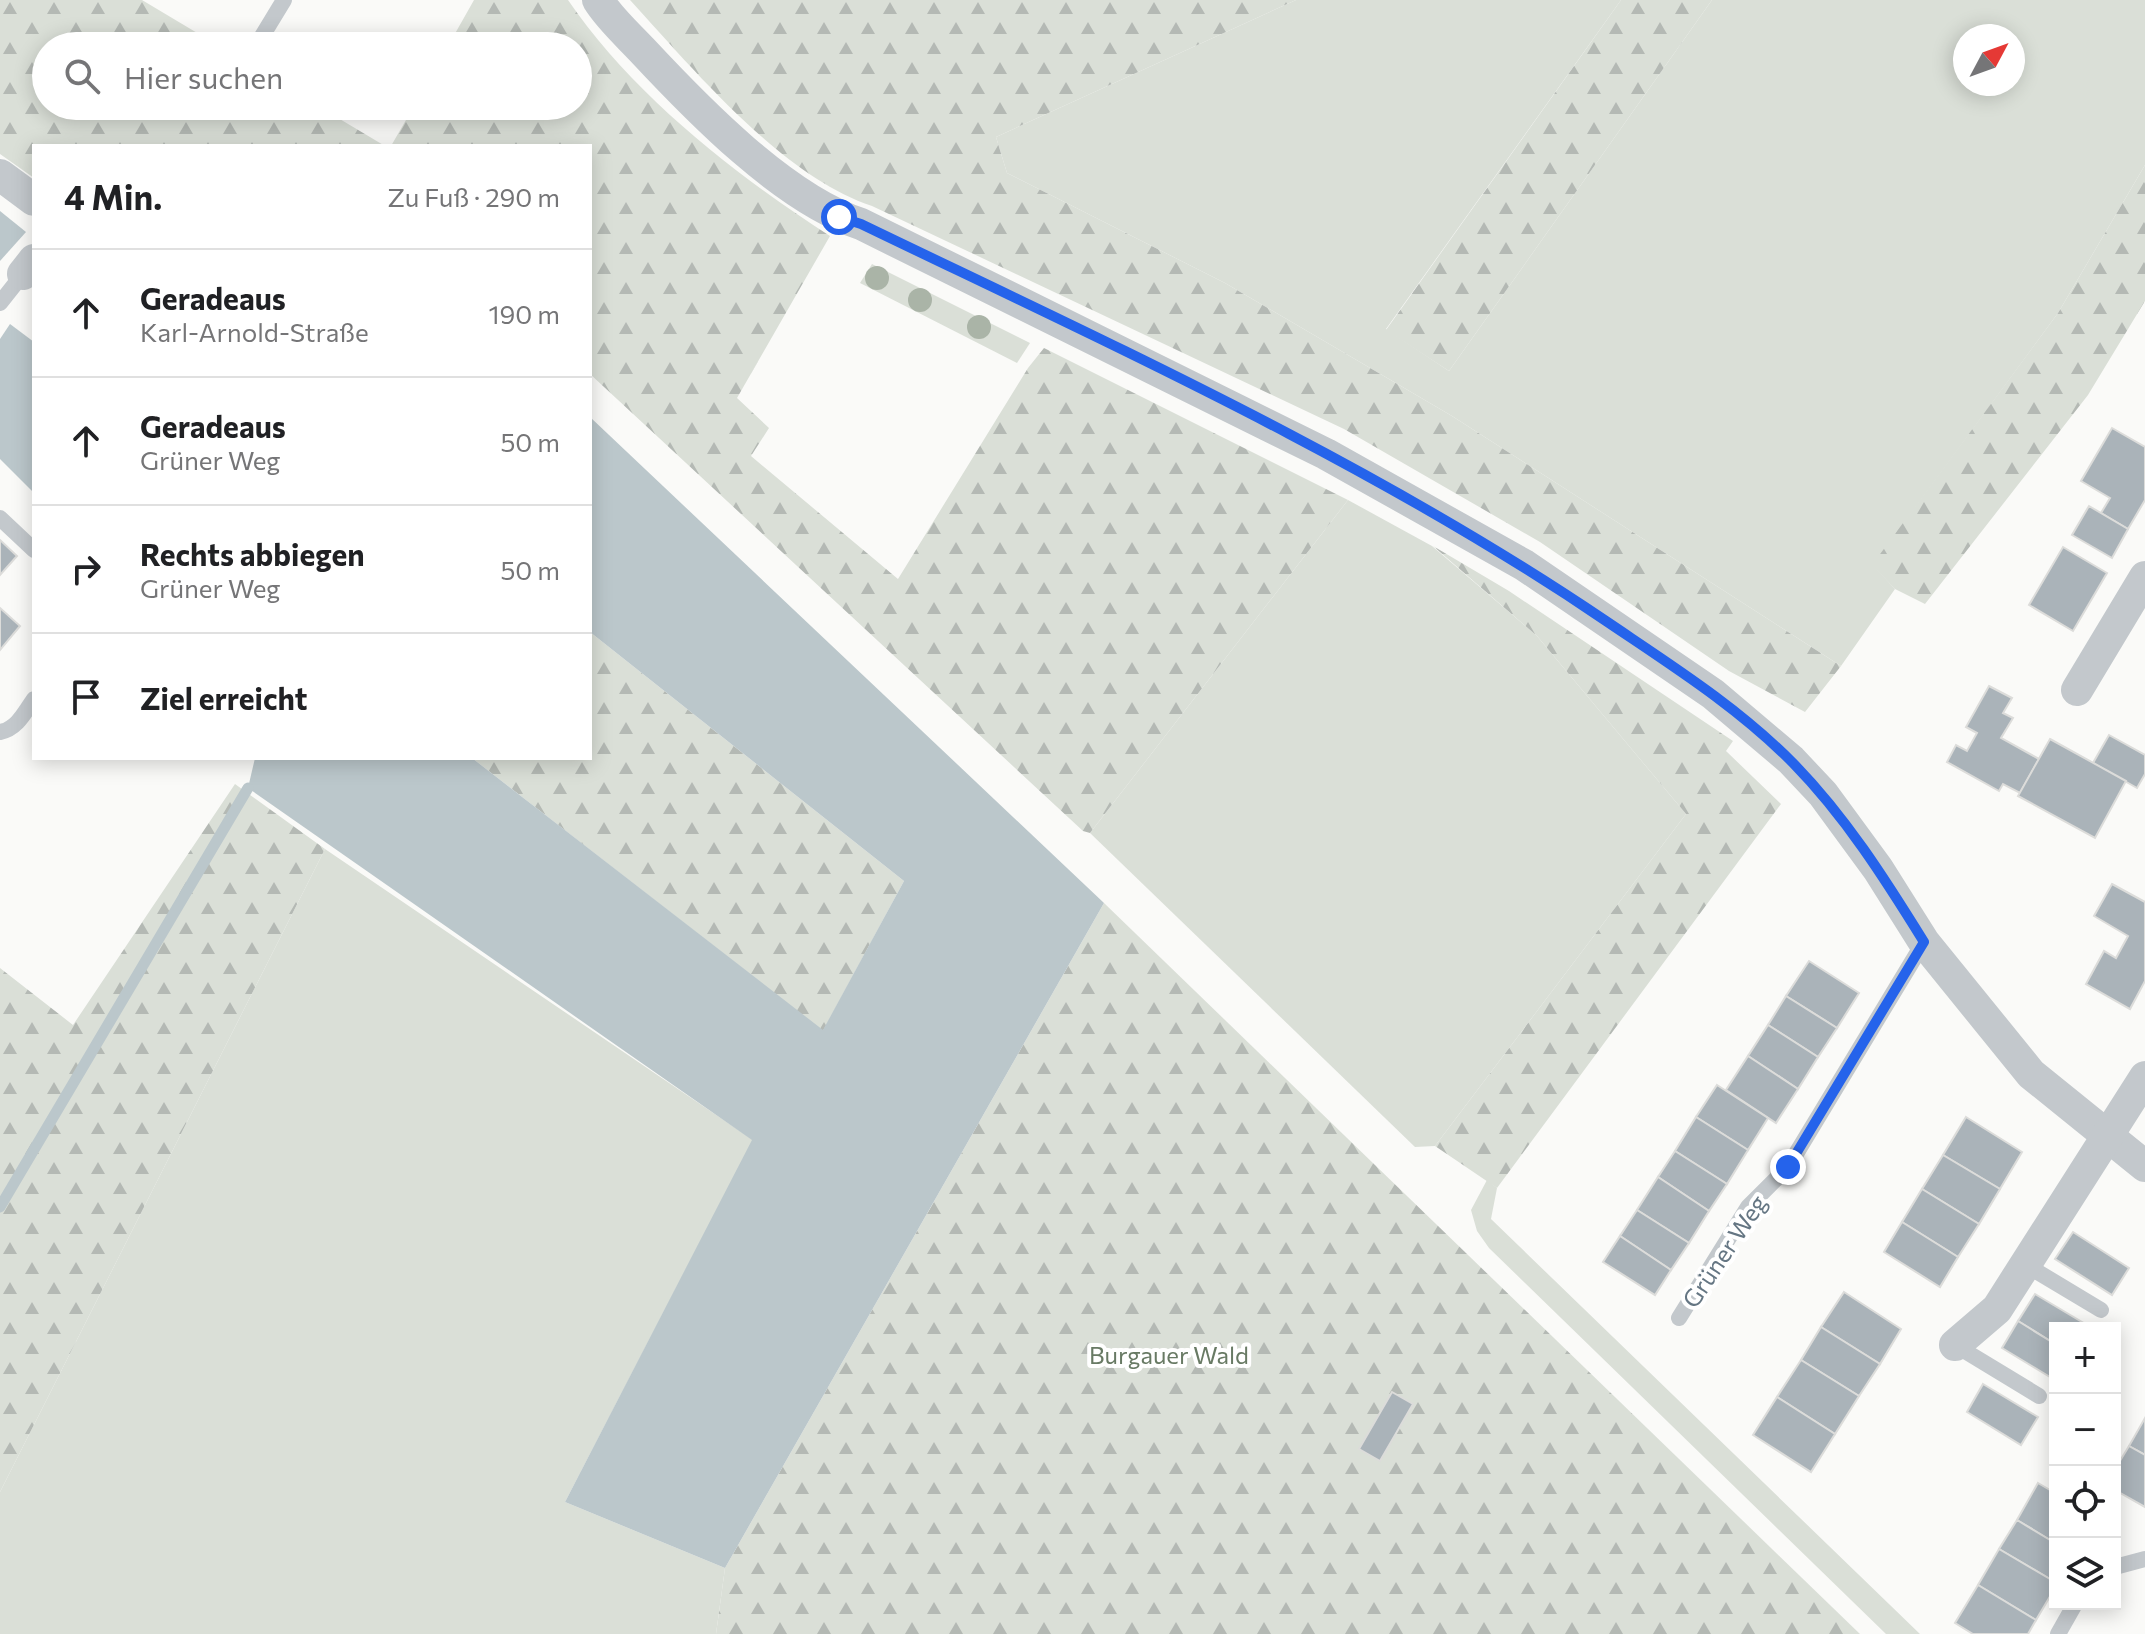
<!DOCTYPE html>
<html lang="de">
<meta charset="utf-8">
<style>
:root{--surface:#fff;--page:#f6f6f6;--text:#202124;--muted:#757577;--line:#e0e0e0}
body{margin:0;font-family:Commissioner,sans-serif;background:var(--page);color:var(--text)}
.controls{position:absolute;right:24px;bottom:24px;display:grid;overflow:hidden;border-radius:0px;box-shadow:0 4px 20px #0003}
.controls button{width:72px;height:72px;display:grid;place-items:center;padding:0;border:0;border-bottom:2px solid var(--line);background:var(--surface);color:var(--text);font:40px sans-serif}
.compass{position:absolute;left:1953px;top:24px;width:72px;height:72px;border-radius:50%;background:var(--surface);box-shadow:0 4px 20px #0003;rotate:49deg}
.stop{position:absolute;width:24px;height:24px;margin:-18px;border:6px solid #2563eb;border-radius:50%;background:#fff}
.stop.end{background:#2563eb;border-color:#fff;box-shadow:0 2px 8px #0008}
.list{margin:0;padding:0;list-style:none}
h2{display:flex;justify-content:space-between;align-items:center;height:104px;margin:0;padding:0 32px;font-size:34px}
h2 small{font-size:26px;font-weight:400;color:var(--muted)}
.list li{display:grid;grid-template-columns:52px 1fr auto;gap:24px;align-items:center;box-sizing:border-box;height:128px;padding:0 32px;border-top:2px solid var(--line)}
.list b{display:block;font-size:30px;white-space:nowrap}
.list p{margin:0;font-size:26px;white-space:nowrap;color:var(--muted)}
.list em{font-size:26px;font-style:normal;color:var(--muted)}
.icon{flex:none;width:44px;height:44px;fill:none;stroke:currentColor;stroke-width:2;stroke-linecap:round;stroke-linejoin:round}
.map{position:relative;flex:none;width:2145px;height:1634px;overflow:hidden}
.search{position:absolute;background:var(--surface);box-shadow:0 4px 20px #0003;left:32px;top:32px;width:560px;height:88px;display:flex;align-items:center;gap:20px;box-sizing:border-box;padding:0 28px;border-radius:44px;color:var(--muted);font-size:30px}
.panel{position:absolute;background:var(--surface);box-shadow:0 4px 20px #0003;left:32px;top:144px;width:560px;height:616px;border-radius:0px}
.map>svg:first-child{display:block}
</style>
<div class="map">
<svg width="2145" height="1634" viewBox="0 0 2145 1634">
<defs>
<pattern id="forest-firs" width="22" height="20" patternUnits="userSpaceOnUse" patternTransform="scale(2)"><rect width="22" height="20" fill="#dadfd7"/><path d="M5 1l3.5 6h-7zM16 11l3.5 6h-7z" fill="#b4b9b4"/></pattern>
</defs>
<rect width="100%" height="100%" fill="#fafaf8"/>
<g fill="#dadfd7" fill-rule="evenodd">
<path d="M1296,0H1621L1386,329L1449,371L1712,0H2145V165L2058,313L1873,565L1895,589L1841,666L1452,416L1225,283L1007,173L996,137ZM1965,36H2013V84H1965Z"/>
<polygon points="872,264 1030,343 1017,363 860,283"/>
<polygon points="1348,500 1432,546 1537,636 1686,814 1435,1146 1415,1147 1090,833"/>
<polygon points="325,849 753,1140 565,1502 725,1568 716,1634 0,1634 0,1492"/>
<polygon points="1487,1180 1497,1188 1491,1219 1920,1634 1886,1634 1489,1248 1477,1231 1471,1210"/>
</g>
<g fill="url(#forest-firs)">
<polygon points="0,0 142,0 219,46 46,46 46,106 318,106 385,146 34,146 34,178 0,154"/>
<path d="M474,0H568C631,93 736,176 830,236L737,398L769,428L751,456L898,579L1028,368L1044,348L1348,500L1090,833L1083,831L590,374V146H391L414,106H578V46H448Z"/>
<path d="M630,0H1296L996,137L1007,173L1225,283L1452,416L1841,666L1805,712L1729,671L1540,542L1344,429L872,206C781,175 695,71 630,0Z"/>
<polygon points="1621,0 1712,0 1449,371 1386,330"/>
<polygon points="2145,165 2145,301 2088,395 1925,604 1895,589 1872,565 2058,313"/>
<polygon points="1433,546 1509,591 1733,741 1726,751 1781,804 1497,1188 1435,1146 1686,814 1537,636"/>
<polygon points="590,632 904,881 823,1031 472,758 590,758"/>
<polygon points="235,784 325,849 0,1492 0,968 73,1025"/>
<polygon points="1104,903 1860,1634 716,1634 725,1568"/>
</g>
<g fill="#bbc7cb">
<polygon points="0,211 26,232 0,261"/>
<polygon points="10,324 34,342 34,493 0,459 0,339"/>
<polygon points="590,417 1104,903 725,1568 565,1502 752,1140 248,788 255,758 472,758 823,1030 904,881 590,632"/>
</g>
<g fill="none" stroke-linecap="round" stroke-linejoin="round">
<polyline stroke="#bbc7cb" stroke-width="11" points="0,1207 248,788"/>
</g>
<g fill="#aab3b9" stroke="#dcdcda" stroke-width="2">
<polygon points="2112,428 2145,447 2145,500 2128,529 2101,513 2110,498 2081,481"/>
<polygon points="2089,506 2128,529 2112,558 2072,535"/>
<polygon points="0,540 17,556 0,575"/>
<polygon points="2063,547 2107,573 2073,631 2029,605"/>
<polygon points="0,608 20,626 0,650"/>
<polygon points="1989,686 2012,698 2003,713 2013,718 2001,738 2039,759 2020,793 2003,784 1999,791 1947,762 1956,745 1967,751 1977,733 1966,727"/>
<polygon points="2109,735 2145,755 2145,774 2137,788 2093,763"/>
<polygon points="2050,739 2126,781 2095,838 2018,796"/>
<polygon points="2112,884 2145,902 2145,981 2130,1009 2086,984 2104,951 2116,958 2128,936 2094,916"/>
<polygon points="1809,961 1859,993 1837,1028 1786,996"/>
<polygon points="1786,996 1837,1028 1818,1057 1768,1025"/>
<polygon points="1768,1025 1818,1057 1798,1089 1748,1056"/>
<polygon points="1748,1056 1798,1089 1776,1123 1726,1090"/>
<polygon points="1717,1085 1768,1118 1748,1150 1696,1117"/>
<polygon points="1696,1117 1748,1150 1727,1184 1675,1151"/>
<polygon points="1966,1117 2022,1152 2000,1189 1943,1155"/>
<polygon points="1675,1151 1727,1184 1709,1211 1658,1177"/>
<polygon points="1943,1155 2000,1189 1979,1224 1922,1189"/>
<polygon points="1658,1177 1709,1211 1689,1243 1637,1210"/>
<polygon points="1922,1189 1979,1224 1958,1257 1902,1222"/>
<polygon points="1637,1210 1689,1243 1671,1270 1620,1236"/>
<polygon points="1902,1222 1958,1257 1940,1287 1884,1252"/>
<polygon points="2073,1232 2129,1268 2112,1295 2055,1259"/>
<polygon points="1620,1236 1671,1270 1655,1295 1603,1262"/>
<polygon points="1844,1292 1901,1329 1880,1364 1821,1327"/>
<polygon points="2035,1294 2092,1328 2055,1328 2055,1344 2018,1321"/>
<polygon points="2018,1321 2055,1344 2055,1380 2002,1348"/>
<polygon points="1821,1327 1880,1364 1859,1396 1801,1360"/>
<polygon points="1801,1360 1859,1396 1835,1434 1777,1397"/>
<polygon points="1983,1384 2038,1417 2021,1445 1967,1412"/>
<polygon points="1392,1392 1413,1404 1380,1461 1359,1449"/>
<polygon points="1777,1397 1835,1434 1811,1472 1753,1435"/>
<polygon points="2145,1418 2145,1455 2129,1446"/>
<polygon points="2129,1446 2145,1455 2145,1507 2115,1490 2115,1469"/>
<polygon points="2038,1483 2055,1493 2055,1543 2017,1520"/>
<polygon points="2017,1520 2055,1543 2055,1582 1999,1549"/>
<polygon points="1999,1549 2055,1582 2055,1588 2036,1620 1978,1585"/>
<polygon points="1978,1585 2036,1620 2028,1634 1973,1634 1955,1623"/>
</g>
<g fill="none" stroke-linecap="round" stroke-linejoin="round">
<g stroke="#c3c8cc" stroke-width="16">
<polyline points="256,46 284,0"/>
<polyline points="0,303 23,274"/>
<polyline points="0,518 34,550"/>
<path d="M0,732C17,729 25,712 34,699"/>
<polyline points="2026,1265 2101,1310"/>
<polyline points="1679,1318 1748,1207 1788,1167 1924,942"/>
<polyline points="1955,1345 2039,1396"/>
<polyline points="2115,1567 2145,1559"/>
<polyline points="2058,1634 2075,1604"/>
</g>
<g stroke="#c3c8cc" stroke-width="32">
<path d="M598,0C609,18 627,34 642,50C697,109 784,199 861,224L1326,454L1524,565L1713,694L1791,760L1823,794L1878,869L1924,942L2031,1074L2145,1166"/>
<polyline points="0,175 34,200"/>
<polyline points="23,274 34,260"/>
<polyline points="2077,690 2145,577"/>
<polyline points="1955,1345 1997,1309 2145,1077"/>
</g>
</g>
<g fill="#aab4a7">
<circle cx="877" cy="278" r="12"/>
<circle cx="920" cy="300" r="12"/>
<circle cx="979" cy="327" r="12"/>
</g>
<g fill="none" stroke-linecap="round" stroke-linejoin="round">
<path stroke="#2563eb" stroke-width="10" d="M839,217L861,224C1114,346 1373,463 1606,621C1671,665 1738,707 1793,763C1845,816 1885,879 1924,942L1788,1167"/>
</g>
<g text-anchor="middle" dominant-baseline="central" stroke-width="8" stroke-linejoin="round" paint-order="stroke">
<g font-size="24" fill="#657683" stroke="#fff">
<text transform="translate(1724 1251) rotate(-56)">Grüner Weg</text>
</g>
<g font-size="24" fill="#687a64" stroke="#fff">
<text x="1169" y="1354">Burgauer Wald</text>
</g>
</g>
</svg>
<div class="controls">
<button>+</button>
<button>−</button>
<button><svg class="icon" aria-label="locate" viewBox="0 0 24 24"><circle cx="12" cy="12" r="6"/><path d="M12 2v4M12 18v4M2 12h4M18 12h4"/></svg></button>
<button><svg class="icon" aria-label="layers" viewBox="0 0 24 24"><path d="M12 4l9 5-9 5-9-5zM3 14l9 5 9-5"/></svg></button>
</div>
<svg class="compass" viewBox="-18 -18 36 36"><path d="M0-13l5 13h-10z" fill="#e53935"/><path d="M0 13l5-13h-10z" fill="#757577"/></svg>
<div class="stop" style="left:839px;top:217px"></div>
<div class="stop end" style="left:1788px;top:1167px"></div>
<div class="search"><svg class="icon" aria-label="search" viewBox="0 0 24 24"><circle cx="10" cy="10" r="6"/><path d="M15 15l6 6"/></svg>Hier suchen</div>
<section class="panel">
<h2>4 Min.<small>Zu Fuß · 290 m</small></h2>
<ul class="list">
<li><svg class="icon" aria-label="ahead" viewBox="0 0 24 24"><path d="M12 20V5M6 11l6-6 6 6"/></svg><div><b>Geradeaus</b><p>Karl-Arnold-Straße</p></div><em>190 m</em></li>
<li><svg class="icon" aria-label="ahead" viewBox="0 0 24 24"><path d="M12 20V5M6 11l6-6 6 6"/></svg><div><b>Geradeaus</b><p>Grüner Weg</p></div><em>50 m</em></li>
<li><svg class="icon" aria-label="right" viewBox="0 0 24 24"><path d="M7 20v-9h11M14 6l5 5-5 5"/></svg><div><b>Rechts abbiegen</b><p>Grüner Weg</p></div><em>50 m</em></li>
<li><svg class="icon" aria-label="arrive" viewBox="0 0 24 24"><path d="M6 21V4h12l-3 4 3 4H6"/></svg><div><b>Ziel erreicht</b></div></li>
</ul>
</section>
</div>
